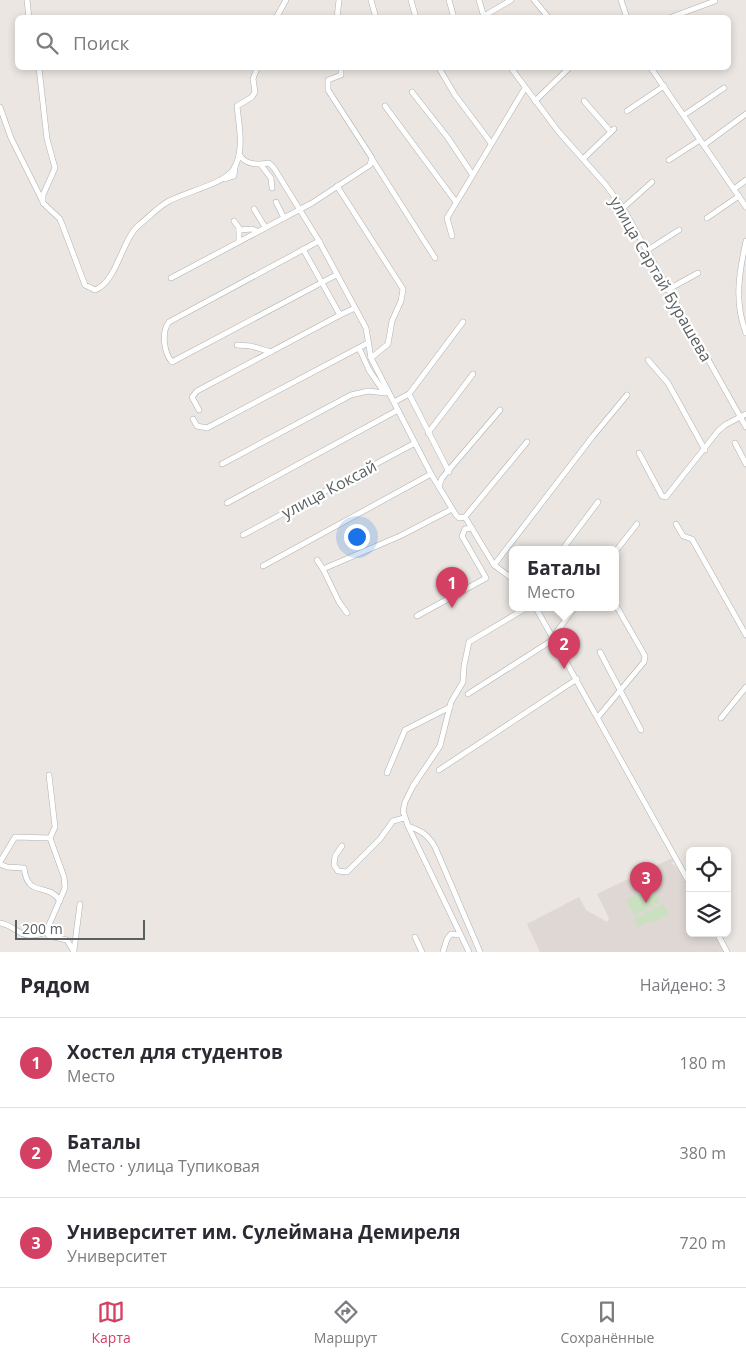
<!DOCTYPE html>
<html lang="ru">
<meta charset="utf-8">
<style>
:root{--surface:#fff;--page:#f7f7f7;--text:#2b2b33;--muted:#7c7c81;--line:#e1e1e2;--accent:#d43f64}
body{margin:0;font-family:"Open Sans",sans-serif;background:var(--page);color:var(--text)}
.controls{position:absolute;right:15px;bottom:15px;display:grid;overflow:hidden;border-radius:8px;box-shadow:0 2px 8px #0003}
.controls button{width:45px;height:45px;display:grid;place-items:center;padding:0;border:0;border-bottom:1px solid var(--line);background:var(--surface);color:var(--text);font:25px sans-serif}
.scale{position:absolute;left:15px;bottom:12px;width:130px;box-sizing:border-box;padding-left:5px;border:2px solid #5a5f61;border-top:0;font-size:14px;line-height:18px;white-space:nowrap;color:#5a5f61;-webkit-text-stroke:4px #fff;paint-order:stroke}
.you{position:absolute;left:356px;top:536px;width:18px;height:18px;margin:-12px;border:4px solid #fff;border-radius:50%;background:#1a73e8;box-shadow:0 0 0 8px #1a73e833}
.badge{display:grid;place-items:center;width:32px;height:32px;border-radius:50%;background:var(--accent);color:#fff;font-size:16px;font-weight:700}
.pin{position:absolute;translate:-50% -41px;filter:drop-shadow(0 1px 2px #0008)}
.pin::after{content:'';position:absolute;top:26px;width:18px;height:15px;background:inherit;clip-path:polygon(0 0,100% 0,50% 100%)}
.popup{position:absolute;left:509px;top:546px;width:110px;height:65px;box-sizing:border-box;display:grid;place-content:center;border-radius:8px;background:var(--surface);filter:drop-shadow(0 1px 4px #0005);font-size:16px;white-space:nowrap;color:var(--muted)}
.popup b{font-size:19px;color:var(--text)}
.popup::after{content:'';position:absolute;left:50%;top:100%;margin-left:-10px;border:10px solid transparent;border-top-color:var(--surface)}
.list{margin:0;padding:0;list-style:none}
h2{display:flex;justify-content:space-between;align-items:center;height:65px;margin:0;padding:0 20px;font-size:21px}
h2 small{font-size:16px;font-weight:400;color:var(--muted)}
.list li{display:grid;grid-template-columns:32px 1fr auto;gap:15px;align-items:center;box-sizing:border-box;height:90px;padding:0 20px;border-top:1px solid var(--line)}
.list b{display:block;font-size:19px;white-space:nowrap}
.list p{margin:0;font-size:16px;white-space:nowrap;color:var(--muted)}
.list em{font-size:16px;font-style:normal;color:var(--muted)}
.icon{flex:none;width:28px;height:28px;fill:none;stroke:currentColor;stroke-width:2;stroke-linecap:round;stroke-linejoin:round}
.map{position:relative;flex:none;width:746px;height:952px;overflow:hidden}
.search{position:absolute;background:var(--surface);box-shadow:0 2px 8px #0003;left:15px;right:15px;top:15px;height:55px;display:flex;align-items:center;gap:12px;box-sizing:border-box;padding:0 18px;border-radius:8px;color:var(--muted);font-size:19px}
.sheet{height:335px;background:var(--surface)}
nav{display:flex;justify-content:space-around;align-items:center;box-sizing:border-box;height:70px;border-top:1px solid var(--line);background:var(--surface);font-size:14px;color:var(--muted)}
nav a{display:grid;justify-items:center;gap:2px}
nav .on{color:var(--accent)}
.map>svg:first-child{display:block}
</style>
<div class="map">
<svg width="746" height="952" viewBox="0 0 746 952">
<rect width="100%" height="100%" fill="#ebe6e2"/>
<polygon fill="#ded7d3" points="672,858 674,861 671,863 677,867 690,890 690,933 714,933 725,952 540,952 527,924 579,897 586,910 607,922 609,918 597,894"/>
<g fill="#cbe0c1">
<polygon points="652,886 660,902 634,916 626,900"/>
<polygon points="663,904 668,914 653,923 651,920 638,927 634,919"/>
</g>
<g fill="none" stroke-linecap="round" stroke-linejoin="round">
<g stroke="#adb1b3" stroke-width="6">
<g id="minor">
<polyline points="27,0 29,18"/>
<polyline points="371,0 376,18"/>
<polyline points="411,0 416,18"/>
<polyline points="449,0 454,18"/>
<polyline points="479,0 484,17"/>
<polyline points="534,0 549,18"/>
<polyline points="621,0 627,18"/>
<polyline points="484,16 511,0"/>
<polyline points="276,18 286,0"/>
<polyline points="337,18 339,0"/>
<polyline points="669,18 715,1"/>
<path d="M39,68L47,139L55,168L43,195V203L60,219L85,285L95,290C117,282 122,239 139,225C149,217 158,207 169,201C186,192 223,184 233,170C245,152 239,126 237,106L252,97L255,92L253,79L257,68"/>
<polyline points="439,68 455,95 491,143"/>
<polyline points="511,68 558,131 605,184 623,208 746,427"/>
<polyline points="651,68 746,207"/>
<polyline points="412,92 448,138 472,174"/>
<polyline points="535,101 569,68"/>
<polyline points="584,101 611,132"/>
<polyline points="385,106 456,202"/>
<polyline points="0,107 11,138 42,200"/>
<polyline points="627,111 664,86"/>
<polyline points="684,115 724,88"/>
<polyline points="704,145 746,114"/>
<path d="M240,155C245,165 259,165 269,163L274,168L319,241L366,328L371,358L431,474L456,515L459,518L465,517L527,442"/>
<polyline points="372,159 435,258"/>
<polyline points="583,159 614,129"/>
<polyline points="669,160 700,140"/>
<polyline points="261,165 271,178 272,188"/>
<polyline points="225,179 234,176 235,167"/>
<polyline points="337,186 403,289 401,301 392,321 388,344 371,358"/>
<polyline points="734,189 746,180"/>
<polyline points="276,202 284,218"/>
<polyline points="623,208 652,182"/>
<polyline points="254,209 265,227"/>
<polyline points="707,218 739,196"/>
<polyline points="234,221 239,228 239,241"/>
<polyline points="239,230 252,229 257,231"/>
<polyline points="452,236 447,218 525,88"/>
<path d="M319,241L169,322C161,332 164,353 172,362L336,275"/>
<path d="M746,241C739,273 734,302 746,333"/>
<polyline points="303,249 340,315 355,308"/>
<polyline points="646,251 679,230"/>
<polyline points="171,278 312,203 370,165 372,158 328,90 328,80 341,75 341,68"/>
<polyline points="667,290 698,273"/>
<polyline points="237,345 251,346 271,352"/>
<polyline points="359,348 369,370 384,392"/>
<polyline points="648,360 668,383 705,450"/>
<polyline points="409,394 449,472"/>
<polyline points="394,402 409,394 463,322"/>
<polyline points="199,410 192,397 197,391 340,315"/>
<polyline points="193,419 197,426 207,428 368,343"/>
<polyline points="428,433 473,374"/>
<polyline points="735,443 746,464"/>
<polyline points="639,453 662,496 666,497 718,431 725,425 746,414"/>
<polyline points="222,464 351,395 368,391 385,393"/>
<polyline points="439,486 442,478 500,410"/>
<polyline points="227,503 398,410"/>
<polyline points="465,517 494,565 513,579"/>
<polyline points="676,524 683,536 692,539 746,635"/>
<polyline points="243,535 415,443"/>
<polyline points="562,550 598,502"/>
<polyline points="615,552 637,524"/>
<polyline points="317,560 323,569 400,536 452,509"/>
<polyline points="494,565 593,436 627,395"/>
<polyline points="263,566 431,474"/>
<polyline points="323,569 339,602 347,613"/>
<polyline points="536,608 690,884"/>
<polyline points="417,616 486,578 462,536 465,529 472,528"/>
<polyline points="553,637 574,608"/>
<polyline points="600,652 641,730"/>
<polyline points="468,694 554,639"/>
<polyline points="598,717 644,662 645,656 617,607"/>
<polyline points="721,718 746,687"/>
<polyline points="439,770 577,679"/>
<polyline points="387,773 405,730 450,707"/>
<polyline points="49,775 55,827 50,838 64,877 65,888 46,932 49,936 67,940 74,952"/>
<polyline points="408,826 469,952"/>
<polyline points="342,846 335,856 334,865 338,871 347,872 380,839 393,821 404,818"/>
<polyline points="0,862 15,837 50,838"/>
<path d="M0,864L7,867L24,868C28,899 47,881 60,901"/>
<path d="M0,923C20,927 19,942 46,932"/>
<polyline points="717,933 727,952"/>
<polyline points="415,937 422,952"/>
<polyline points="74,950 80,904"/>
<polyline points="443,952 447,939 451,934 460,935"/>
<path d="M480,952L435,847C427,834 422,831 408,826L403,811L405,802L413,786L440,746L451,702L463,682L464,666L469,642L526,608"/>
</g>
</g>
<use href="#minor" stroke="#fff" stroke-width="5"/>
</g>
<g text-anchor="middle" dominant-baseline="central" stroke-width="4.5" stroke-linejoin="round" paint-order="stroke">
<g font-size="16" fill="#5a5f61" stroke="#fff">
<text transform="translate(661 279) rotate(60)">улица Сартай Бурашева</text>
<text transform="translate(329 489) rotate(-28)">улица Коксай</text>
</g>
</g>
</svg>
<div class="controls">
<button><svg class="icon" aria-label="locate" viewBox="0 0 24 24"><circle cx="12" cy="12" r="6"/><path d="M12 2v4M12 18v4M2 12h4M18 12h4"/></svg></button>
<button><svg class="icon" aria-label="layers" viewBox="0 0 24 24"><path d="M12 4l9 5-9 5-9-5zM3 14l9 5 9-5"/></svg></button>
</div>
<div class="scale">200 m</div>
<div class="you"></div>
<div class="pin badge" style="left:452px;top:608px">1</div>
<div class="pin badge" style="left:564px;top:669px">2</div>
<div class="popup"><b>Баталы</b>Место</div>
<div class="pin badge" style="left:646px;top:903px">3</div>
<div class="search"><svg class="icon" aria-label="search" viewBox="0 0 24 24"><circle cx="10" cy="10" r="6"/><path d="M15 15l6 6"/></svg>Поиск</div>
</div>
<section class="sheet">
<h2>Рядом<small>Найдено: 3</small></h2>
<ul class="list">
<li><span class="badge">1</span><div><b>Хостел для студентов</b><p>Место</p></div><em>180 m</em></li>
<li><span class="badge">2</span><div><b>Баталы</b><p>Место · улица Тупиковая</p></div><em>380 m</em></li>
<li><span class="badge">3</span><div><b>Университет им. Сулеймана Демиреля</b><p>Университет</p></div><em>720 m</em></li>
</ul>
</section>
<nav>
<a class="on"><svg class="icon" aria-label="map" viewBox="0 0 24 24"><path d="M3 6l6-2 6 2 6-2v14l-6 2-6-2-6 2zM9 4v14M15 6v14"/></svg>Карта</a>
<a><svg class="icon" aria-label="directions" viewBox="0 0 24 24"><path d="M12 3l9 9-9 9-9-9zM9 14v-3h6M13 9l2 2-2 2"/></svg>Маршрут</a>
<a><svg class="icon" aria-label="saved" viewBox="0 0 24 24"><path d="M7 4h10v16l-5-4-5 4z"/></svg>Сохранённые</a>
</nav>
